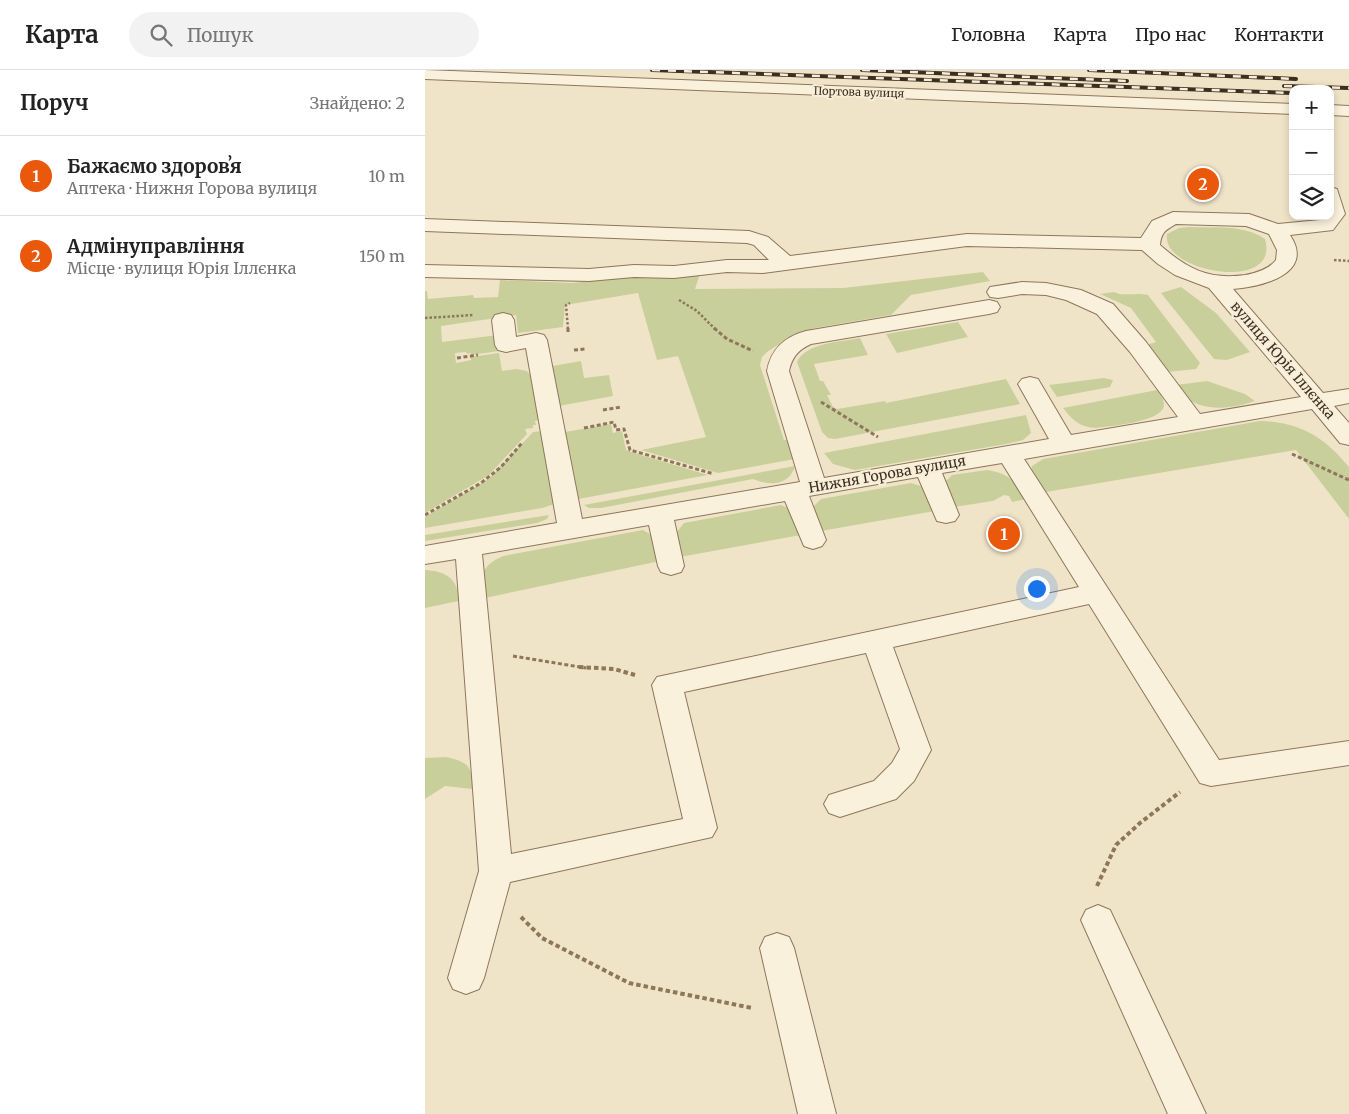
<!DOCTYPE html>
<html lang="uk">
<meta charset="utf-8">
<style>
:root{--surface:#fff;--page:#f2f2f2;--text:#222;--muted:#767676;--line:#e0e0e0;--accent:#ea580c}
body{margin:0;font-family:Merriweather,serif;background:var(--page);color:var(--text)}
.controls{position:absolute;right:15px;top:15px;display:grid;overflow:hidden;border-radius:10px;box-shadow:0 2px 8px #0003}
.controls button{width:45px;height:45px;display:grid;place-items:center;padding:0;border:0;border-bottom:1px solid var(--line);background:var(--surface);color:var(--text);font:25px sans-serif}
.you{position:absolute;left:611px;top:518px;width:18px;height:18px;margin:-12px;border:4px solid #fff;border-radius:50%;background:#1a73e8;box-shadow:0 0 0 8px #1a73e833}
.badge{display:grid;place-items:center;width:32px;height:32px;border-radius:50%;background:var(--accent);color:#fff;font-size:16px;font-weight:700}
.pin{position:absolute;translate:-50% -50%;border:2px solid #fff;box-shadow:0 1px 5px #0006}
.list{margin:0;padding:0;list-style:none}
h2{display:flex;justify-content:space-between;align-items:center;height:65px;margin:0;padding:0 20px;font-size:21px}
h2 small{font-size:16px;font-weight:400;color:var(--muted)}
.list li{display:grid;grid-template-columns:32px 1fr auto;gap:15px;align-items:center;box-sizing:border-box;height:80px;padding:0 20px;border-top:1px solid var(--line)}
.list b{display:block;font-size:19px;white-space:nowrap}
.list p{margin:0;font-size:16px;white-space:nowrap;color:var(--muted)}
.list em{font-size:16px;font-style:normal;color:var(--muted)}
.icon{flex:none;width:28px;height:28px;fill:none;stroke:currentColor;stroke-width:2;stroke-linecap:round;stroke-linejoin:round}
.map{position:relative;flex:none;width:924px;height:1044px;overflow:hidden}
header{display:flex;align-items:center;gap:30px;box-sizing:border-box;height:70px;padding:0 25px;background:var(--surface);border-bottom:1px solid var(--line)}
header strong{font-size:24px}
nav{display:flex;gap:28px;margin-inline-start:auto;font-size:18px}
.search{width:350px;height:45px;background:var(--page);display:flex;align-items:center;gap:12px;box-sizing:border-box;padding:0 18px;border-radius:28px;color:var(--muted);font-size:19px}
main{display:flex}
aside{flex:1;background:var(--surface)}
.map>svg:first-child{display:block}
</style>
<header>
<strong>Карта</strong>
<div class="search"><svg class="icon" aria-label="search" viewBox="0 0 24 24"><circle cx="10" cy="10" r="6"/><path d="M15 15l6 6"/></svg>Пошук</div>
<nav><a>Головна</a><a>Карта</a><a>Про нас</a><a>Контакти</a></nav>
</header>
<main>
<aside>
<h2>Поруч<small>Знайдено: 2</small></h2>
<ul class="list">
<li><span class="badge">1</span><div><b>Бажаємо здоровʼя</b><p>Аптека · Нижня Горова вулиця</p></div><em>10 m</em></li>
<li><span class="badge">2</span><div><b>Адмінуправління</b><p>Місце · вулиця Юрія Іллєнка</p></div><em>150 m</em></li>
</ul>
</aside>
<div class="map">
<svg width="924" height="1044" viewBox="0 0 924 1044">
<rect width="100%" height="100%" fill="#f0e4c8"/>
<g fill="#c9cf9b">
<path d="M764,157C789,158 819,154 840,169C856,224 735,202 742,164L754,158Z"/>
<polygon points="558,202 565,211 486,225 466,245 390,258 370,264 342,282 337,287 335,295 359,370 364,370 370,389 293,403 216,380 281,367 253,286 232,290 213,223 140,235 138,257 93,263 91,245 16,256 17,272 73,265 74,281 46,285 46,283 42,284 41,282 30,283 31,293 46,290 46,287 74,283 77,301 91,299 102,301 108,309 115,350 110,351 111,355 108,355 108,358 100,359 102,364 64,405 0,443 0,221 2,221 3,229 48,225 49,228 73,227 75,210 148,213 212,205 275,204 270,219 418,218"/>
<polygon points="756,217 791,243 825,282 802,290 789,289 736,223"/>
<path d="M689,222C699,227 710,222 723,225L775,293L771,299L742,302L721,275L731,272L706,238L675,224Z"/>
<polygon points="533,252 543,267 472,283 461,264"/>
<path d="M435,268L443,285L389,294L395,311H398L406,325H402L408,337L412,339L460,331L461,333L581,309L595,334L410,369L403,368L397,362L372,292C381,272 417,272 435,268Z"/>
<polygon points="156,291 159,308 184,305 188,326 134,336 128,296"/>
<polygon points="679,308 688,310 685,317 632,327 624,315"/>
<path d="M782,311L820,324L830,331C811,338 778,343 761,327C757,324 754,319 751,315Z"/>
<path d="M732,320C735,324 739,329 739,334C740,352 685,356 671,358C655,357 648,351 638,338Z"/>
<polygon points="601,345 606,363 598,370 581,374 430,400 408,394 399,383"/>
<path d="M835,351C875,352 899,367 924,397V449L871,380L615,423L606,402L607,396L618,389Z"/>
<polygon points="186,354 188,363 197,361 201,380 206,382 283,405 148,430 144,409 150,408 140,362"/>
<polygon points="118,361 130,434 117,438 0,458 0,447 65,408 108,362"/>
<path d="M370,396C364,416 345,416 328,409L176,438H164L159,435Z"/>
<path d="M562,400C585,404 589,410 601,429L587,432L584,426L579,425L568,431L529,437L518,414L527,405Z"/>
<polygon points="486,413 499,417 510,441 396,461 388,437 396,429"/>
<polygon points="356,435 369,441 376,465 255,487 251,463 259,453"/>
<polygon points="124,445 122,449 112,453 0,471 0,465"/>
<path d="M218,460L230,467L235,491L55,529C56,507 55,496 78,486Z"/>
<path d="M0,500C21,501 34,509 33,531L0,538Z"/>
<path d="M21,687C43,692 48,696 47,719L20,716L0,729V688Z"/>
</g>
<g fill="none" stroke-linecap="round" stroke-linejoin="round">
<g stroke="#8d765c" stroke-width="2">
<g id="minor">
<polygon points="0,0 868,34 868,44 0,9"/>
<polygon points="905,35 924,36 924,46 905,45"/>
<path d="M905,117L912,119L920,144L908,160L865,165C891,204 836,217 808,219L898,323L924,319V333L909,336L924,353V375L915,373L887,339L599,389L794,690L924,671V695L786,716L775,713L664,534L468,577L506,680L489,711L471,729L415,747L404,743L399,734L404,725L449,711L467,693L475,679L441,583L259,622L292,758L287,767L85,812L59,908L54,919L41,924L28,919L23,908L54,801L31,489L0,494V476L132,453L101,278L81,282L73,280L70,275L67,250L70,245L78,243L86,245L89,250L91,267L111,263L119,265L122,270L157,449L375,412L342,301C346,279 359,267 381,261L564,230L572,232L575,237L572,242L564,244L386,274C373,280 367,287 364,301L399,408L624,369L593,314L597,309L605,307L613,309L646,365L753,347L705,282L672,244L641,230L621,225L597,224L573,228L565,227L562,222L565,217L597,212L621,213L656,220L688,234L721,272L775,344L876,327L784,218L750,205L733,194L717,180L542,176L338,203L302,202L249,208L209,207L164,211L0,207V195L164,199L209,195L249,196L302,190H344L329,175L322,173L0,161V149L324,161L343,167L365,186L542,164L716,168L727,151L748,142L824,144L853,154L895,150L898,146H905ZM751,154L821,156L844,164L852,180L851,190C844,199 831,203 820,205C784,210 762,199 735,175C736,163 740,160 751,154ZM577,393L654,517L232,607L227,615L258,749L86,784L57,484L224,455L233,496L236,502L246,505L256,502L259,496L249,450L360,431L379,476L388,479L397,476L401,470L384,426L493,407L512,451L521,453L530,451L534,445L517,403Z"/>
<polygon points="673,835 685,840 781,1044 743,1044 656,850 661,840"/>
<polygon points="352,863 364,867 369,878 411,1044 373,1044 335,878 340,867"/>
</g>
</g>
<g stroke="#8d765c" stroke-width="2.5" stroke-dasharray="2.5 2" stroke-linecap="butt">
<polyline points="909,190 924,191"/>
<polyline points="254,230 272,241 290,259"/>
<polyline points="0,248 49,245"/>
<polyline points="143,259 141,235 145,233"/>
</g>
<g stroke="#8d765c" stroke-width="3" stroke-dasharray="4 2.5" stroke-linecap="butt">
<polyline points="143,258 143,262"/>
<polyline points="289,258 302,269 328,281"/>
<polyline points="149,280 160,279"/>
<polyline points="32,288 53,285"/>
<polyline points="396,332 453,367"/>
<polyline points="178,340 196,337"/>
<polyline points="159,358 189,352 191,360 199,359 205,380 289,404"/>
<polyline points="867,384 924,410"/>
<polyline points="0,445 56,413 76,397 97,373"/>
<polyline points="88,586 161,598"/>
</g>
<g stroke="#8d765c" stroke-width="4" stroke-dasharray="4.5 3" stroke-linecap="butt">
<polyline points="154,597 189,599 210,605"/>
<polyline points="672,816 691,775 715,753 755,722"/>
<polyline points="96,847 117,868 204,913 327,938"/>
</g>
<use href="#minor" fill="#faf1dc" fill-rule="evenodd"/>
<g stroke="#3d2e20" stroke-width="4">
<g id="rail">
<polyline points="227,0 868,23"/>
<polyline points="437,0 702,11"/>
<polyline points="664,0 871,9"/>
<polyline points="859,16 924,18"/>
</g>
</g>
<use href="#rail" stroke="#f7eed8" stroke-width="2.5" stroke-dasharray="8" stroke-linecap="butt"/>
</g>
<g text-anchor="middle" dominant-baseline="central" stroke-width="4.5" stroke-linejoin="round" paint-order="stroke">
<g font-size="11" fill="#3d2e20" stroke="#f7eed8">
<text transform="translate(434 22) rotate(2)">Портова вулиця</text>
</g>
<g font-size="14" fill="#3d2e20" stroke="#f7eed8">
<text transform="translate(858 290) rotate(49)">вулиця Юрія Іллєнка</text>
<text transform="translate(462 404) rotate(-10)">Нижня Горова вулиця</text>
</g>
</g>
</svg>
<div class="controls">
<button>+</button>
<button>−</button>
<button><svg class="icon" aria-label="layers" viewBox="0 0 24 24"><path d="M12 4l9 5-9 5-9-5zM3 14l9 5 9-5"/></svg></button>
</div>
<div class="you"></div>
<div class="pin badge" style="left:579px;top:464px">1</div>
<div class="pin badge" style="left:778px;top:114px">2</div>
</div>
</main>
